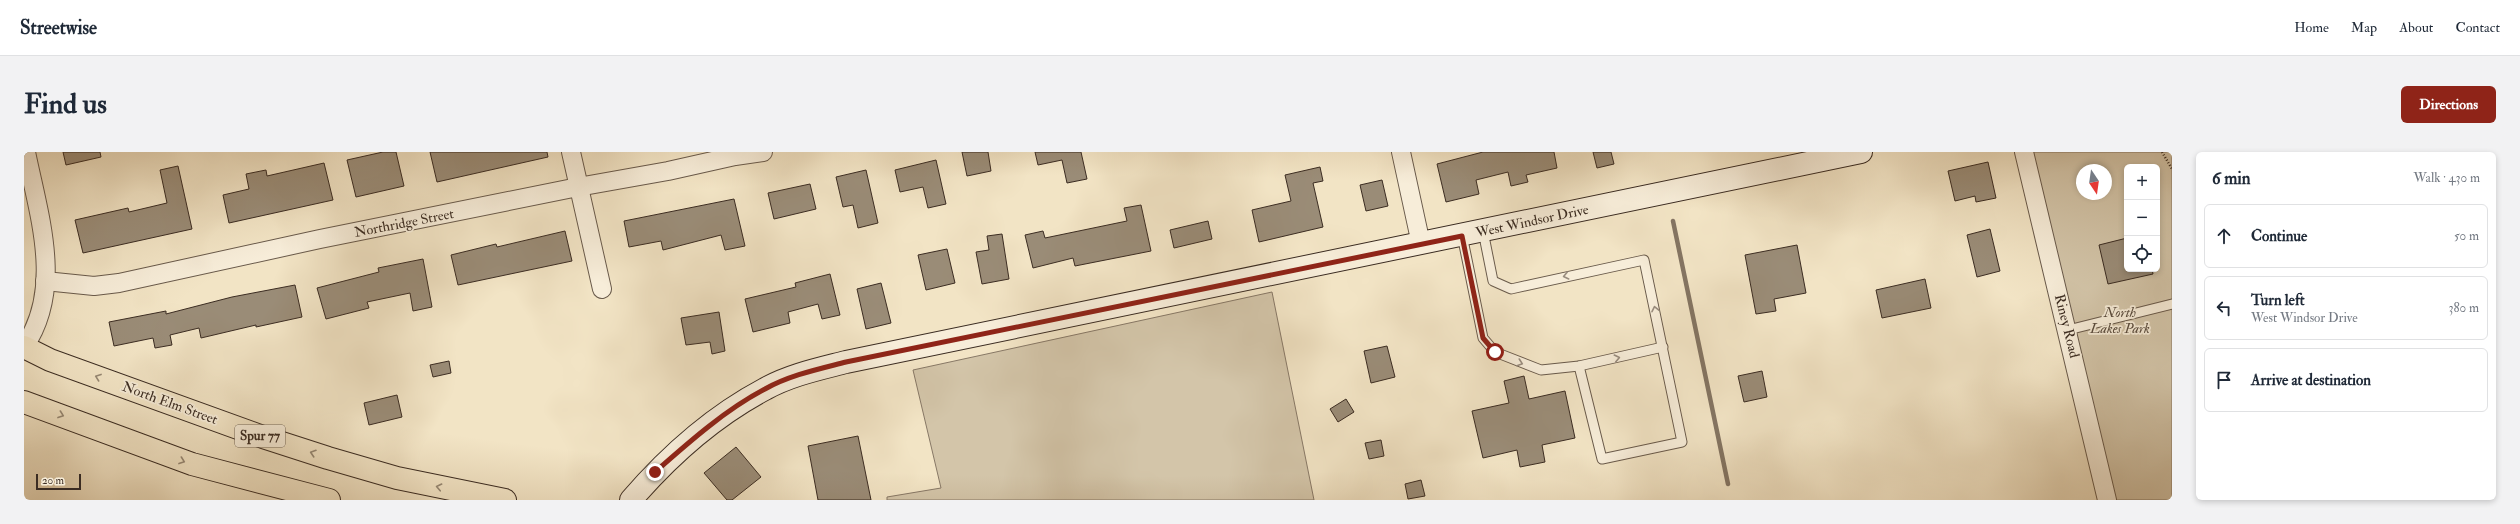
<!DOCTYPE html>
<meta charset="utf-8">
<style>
:root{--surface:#fff;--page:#f2f2f3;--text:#1f2937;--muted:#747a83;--line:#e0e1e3;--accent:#8f2418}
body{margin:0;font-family:"IM FELL Double Pica",serif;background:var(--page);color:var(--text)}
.controls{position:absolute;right:12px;top:12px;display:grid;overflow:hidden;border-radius:6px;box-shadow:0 2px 6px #0003}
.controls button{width:36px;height:36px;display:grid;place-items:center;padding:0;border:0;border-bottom:1px solid var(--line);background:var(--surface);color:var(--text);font:20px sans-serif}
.compass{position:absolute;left:2052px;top:12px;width:36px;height:36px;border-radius:50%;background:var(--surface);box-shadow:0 2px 6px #0003;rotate:167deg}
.scale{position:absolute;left:12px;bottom:10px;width:45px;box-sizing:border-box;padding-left:4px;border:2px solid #3b2c22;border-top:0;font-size:11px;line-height:14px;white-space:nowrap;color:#3b2c22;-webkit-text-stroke:3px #f7edd9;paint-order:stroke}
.stop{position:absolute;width:12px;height:12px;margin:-9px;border:3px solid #8f2418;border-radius:50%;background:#fff}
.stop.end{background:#8f2418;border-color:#fff;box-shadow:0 1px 4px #0008}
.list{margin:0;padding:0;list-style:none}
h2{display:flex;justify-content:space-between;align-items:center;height:52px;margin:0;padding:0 16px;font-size:17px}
h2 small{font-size:13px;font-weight:400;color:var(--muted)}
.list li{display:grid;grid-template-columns:26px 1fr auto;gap:12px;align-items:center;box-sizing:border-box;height:64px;margin:0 8px 8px;padding:0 8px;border:1px solid var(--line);border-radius:6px}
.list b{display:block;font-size:15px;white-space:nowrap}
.list p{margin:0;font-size:13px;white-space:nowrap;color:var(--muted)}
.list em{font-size:13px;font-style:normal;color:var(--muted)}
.icon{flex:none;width:22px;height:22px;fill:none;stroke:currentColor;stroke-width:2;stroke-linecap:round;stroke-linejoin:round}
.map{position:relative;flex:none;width:2148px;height:348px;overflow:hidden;border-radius:6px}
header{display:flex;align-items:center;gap:24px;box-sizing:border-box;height:56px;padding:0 20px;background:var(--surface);border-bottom:1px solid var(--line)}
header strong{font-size:19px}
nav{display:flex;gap:22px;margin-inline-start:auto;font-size:14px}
.intro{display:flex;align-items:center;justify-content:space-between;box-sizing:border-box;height:96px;padding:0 24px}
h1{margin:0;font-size:28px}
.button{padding:10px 18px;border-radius:6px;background:var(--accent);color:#fff;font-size:14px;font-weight:700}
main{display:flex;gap:24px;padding:0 24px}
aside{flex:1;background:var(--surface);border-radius:6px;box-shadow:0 2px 6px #0003}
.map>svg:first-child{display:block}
</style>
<header>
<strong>Streetwise</strong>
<nav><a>Home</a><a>Map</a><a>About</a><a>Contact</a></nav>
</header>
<div class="intro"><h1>Find us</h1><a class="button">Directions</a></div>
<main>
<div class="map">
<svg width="2148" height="348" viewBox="0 0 2148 348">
<rect width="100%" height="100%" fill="#f2e4c5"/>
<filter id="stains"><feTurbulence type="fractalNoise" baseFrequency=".005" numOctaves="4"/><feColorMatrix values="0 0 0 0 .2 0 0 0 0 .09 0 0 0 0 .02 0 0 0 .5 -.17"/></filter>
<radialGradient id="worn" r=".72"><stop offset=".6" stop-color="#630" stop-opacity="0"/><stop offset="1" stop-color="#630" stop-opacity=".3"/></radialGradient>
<g fill="#d3c5a9" stroke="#877866" fill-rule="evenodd">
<path d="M2000,0H2148V348H2090ZM2103,15H2133V117H2103ZM2058,18H2082V42H2058Z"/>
<polygon points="1248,140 1290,348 863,348 863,345 917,336 889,218"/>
</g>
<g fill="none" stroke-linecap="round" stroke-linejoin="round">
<polyline stroke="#847563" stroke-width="4.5" points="1649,69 1704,332"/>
</g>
<g fill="#9a8c77" stroke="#3b2c22">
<polygon points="39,0 76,0 77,5 42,13"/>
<polygon points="359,0 372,0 380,34 332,45 323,8"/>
<polygon points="406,0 523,0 524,5 413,30"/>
<polygon points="938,0 964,0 967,19 943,24"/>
<polygon points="1011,0 1057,0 1063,27 1043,31 1038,8 1014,13"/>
<polygon points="1459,0 1530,0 1533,16 1502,23 1504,30 1487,34 1484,20 1452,28 1455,42 1422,50 1413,12"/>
<polygon points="1569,0 1587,0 1590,12 1573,16"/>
<polygon points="912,8 922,52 904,56 899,35 876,40 871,18"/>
<polygon points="1964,10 1972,46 1952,50 1951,44 1931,49 1924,19"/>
<polygon points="300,11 309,48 205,71 199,43 225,37 222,22 242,18 243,24"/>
<polygon points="154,14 168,77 59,101 51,68 104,56 105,60 143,51 136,18"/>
<polygon points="1296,15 1299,29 1289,31 1299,75 1235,90 1228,58 1267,49 1261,23"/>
<polygon points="842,18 854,71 834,76 829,53 819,55 812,25"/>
<polygon points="1358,28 1364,54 1342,59 1336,33"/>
<polygon points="786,32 792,57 750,67 744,41"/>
<polygon points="710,47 721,94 701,98 697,83 639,98 637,89 605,95 600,69"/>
<polygon points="1117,53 1127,99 1051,114 1049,106 1009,116 1001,83 1019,79 1021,86 1103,69 1100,56"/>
<polygon points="1184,69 1188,87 1150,96 1146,78"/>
<polygon points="1966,77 1976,119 1953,125 1943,83"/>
<polygon points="541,79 548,109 434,133 427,103 472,92 473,95"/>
<polygon points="978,82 985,127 958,132 952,100 965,98 963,84"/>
<polygon points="2103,86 2103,117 2128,117 2129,122 2084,132 2075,93"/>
<polygon points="1773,93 1782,141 1750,147 1752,159 1732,162 1721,103"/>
<polygon points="923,97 931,131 902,138 894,103"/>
<polygon points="399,107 408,155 389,159 386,141 343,150 345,156 302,167 293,136 355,120 354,116"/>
<polygon points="806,122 816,163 798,167 794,152 764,160 766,171 729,180 721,147 772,135 771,131"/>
<polygon points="1901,127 1907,156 1858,166 1852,138"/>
<polygon points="857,131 867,171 842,177 833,137"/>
<polygon points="271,133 278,165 232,175 232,173 177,186 175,176 146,183 148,193 131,196 129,186 90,194 85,170 142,159 142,162 208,145"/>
<polygon points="695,160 701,199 688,202 686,190 662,193 657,166"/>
<polygon points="1363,194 1371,225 1347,231 1340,199"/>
<polygon points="425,209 427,221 409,225 406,213"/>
<polygon points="1738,219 1743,245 1720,250 1714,224"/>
<polygon points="1500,224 1505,247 1541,239 1551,286 1518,293 1521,310 1496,315 1493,298 1459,306 1448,259 1485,251 1480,229"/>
<polygon points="373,243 378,265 345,273 340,251"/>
<polygon points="1322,247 1330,260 1314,270 1306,257"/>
<polygon points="834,284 847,348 794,348 784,294"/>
<polygon points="1357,288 1360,304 1345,307 1341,291"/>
<polygon points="712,295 737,325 708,348 703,348 680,321"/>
<polygon points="1397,328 1401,344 1384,347 1381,332"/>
</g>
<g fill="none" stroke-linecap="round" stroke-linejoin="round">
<g stroke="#695a4b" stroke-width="11">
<g id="lane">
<polyline points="1459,79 1469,129 1487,137 1620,108 1658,290 1578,307 1555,214"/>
<polyline points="1438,83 1459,186 1471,200 1517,218 1555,214 1639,195"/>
<polyline points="2044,178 2148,152"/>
</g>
</g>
<g stroke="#695a4b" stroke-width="20">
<g id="street">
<polyline points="547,0 578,137"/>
<polyline points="1377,0 1397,92"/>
<polyline points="2000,0 2083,348"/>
<polyline points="21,129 70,134 95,131 296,87 554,35 644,19 711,4 739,0"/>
<path d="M0,195C40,137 15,64 2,0"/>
</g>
</g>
<g stroke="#3b2c22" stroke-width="24">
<path id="secondary" d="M607,348C644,305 690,264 741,237C766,223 795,217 822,210L1837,0"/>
</g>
<g stroke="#3b2c22" stroke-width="24">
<g id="primary">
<polyline points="0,195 26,208 239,285 304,306 373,326 481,348"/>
<polyline points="0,250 168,312 305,348"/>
</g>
</g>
<polyline stroke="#3b2c22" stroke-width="2.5" stroke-dasharray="1 2" stroke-linecap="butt" points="2138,0 2148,17"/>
<use href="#lane" stroke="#f7edd9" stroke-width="9"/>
<use href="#street" stroke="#f7edd9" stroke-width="18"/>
<use href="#secondary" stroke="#f7edd9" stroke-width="22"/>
<use href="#primary" stroke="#f2e4c5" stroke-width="22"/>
</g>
<defs><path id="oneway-chevron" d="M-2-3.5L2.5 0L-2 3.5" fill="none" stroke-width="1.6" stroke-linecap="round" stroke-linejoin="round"/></defs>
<g stroke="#998c7e">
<use href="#oneway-chevron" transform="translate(1542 124) rotate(167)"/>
<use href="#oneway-chevron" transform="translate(1631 157) rotate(-102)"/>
<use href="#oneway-chevron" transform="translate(1593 206) rotate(-13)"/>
<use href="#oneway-chevron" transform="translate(1496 211) rotate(19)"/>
</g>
<g stroke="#968874">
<use href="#oneway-chevron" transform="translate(74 225) rotate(-160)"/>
<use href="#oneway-chevron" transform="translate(37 263) rotate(20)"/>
<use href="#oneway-chevron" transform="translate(289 301) rotate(-162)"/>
<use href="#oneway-chevron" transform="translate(158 309) rotate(20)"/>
<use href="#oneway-chevron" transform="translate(415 335) rotate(-168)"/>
</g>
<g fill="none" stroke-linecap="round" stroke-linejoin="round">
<path stroke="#8f2418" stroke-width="5" d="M631,320C665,290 701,258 741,237C766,223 795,217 822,210L1438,84L1459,186L1471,200"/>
</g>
<g text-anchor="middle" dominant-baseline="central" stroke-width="3.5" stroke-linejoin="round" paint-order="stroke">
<rect fill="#f7edd9" stroke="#736659" stroke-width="1" x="211" y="273" width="50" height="22" rx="3"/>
<g font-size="13" font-weight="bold" fill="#3b2c22">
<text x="236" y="284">Spur 77</text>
</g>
<g font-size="14" fill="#3b2c22" stroke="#f7edd9">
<text transform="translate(1508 69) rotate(-12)">West Windsor Drive</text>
<text transform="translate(380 71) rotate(-11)">Northridge Street</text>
<text transform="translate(2043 174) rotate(76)">Riney Road</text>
<text transform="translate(146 251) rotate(20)">North Elm Street</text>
</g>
<g font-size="14" font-style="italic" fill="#594b3d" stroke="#f7edd9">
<text x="2096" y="160">North<tspan x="2096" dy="16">Lakes Park</tspan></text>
</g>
</g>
<rect width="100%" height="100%" filter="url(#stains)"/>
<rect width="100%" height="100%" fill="url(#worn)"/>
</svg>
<div class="controls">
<button>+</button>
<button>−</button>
<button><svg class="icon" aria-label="locate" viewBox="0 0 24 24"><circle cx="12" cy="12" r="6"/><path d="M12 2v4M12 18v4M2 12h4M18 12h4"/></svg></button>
</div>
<svg class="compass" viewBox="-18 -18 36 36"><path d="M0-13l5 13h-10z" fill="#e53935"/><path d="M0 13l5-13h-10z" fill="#747a83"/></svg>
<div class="scale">20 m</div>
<div class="stop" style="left:1471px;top:200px"></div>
<div class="stop end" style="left:631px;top:320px"></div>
</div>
<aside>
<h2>6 min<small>Walk · 430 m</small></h2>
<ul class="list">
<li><svg class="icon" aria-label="ahead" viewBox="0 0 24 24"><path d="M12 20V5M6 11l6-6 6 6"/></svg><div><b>Continue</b></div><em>50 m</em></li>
<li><svg class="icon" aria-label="left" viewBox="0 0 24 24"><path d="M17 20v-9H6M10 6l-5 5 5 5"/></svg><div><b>Turn left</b><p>West Windsor Drive</p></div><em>380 m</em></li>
<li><svg class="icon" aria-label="arrive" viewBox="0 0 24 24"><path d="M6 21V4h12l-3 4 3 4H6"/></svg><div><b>Arrive at destination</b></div></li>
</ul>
</aside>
</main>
